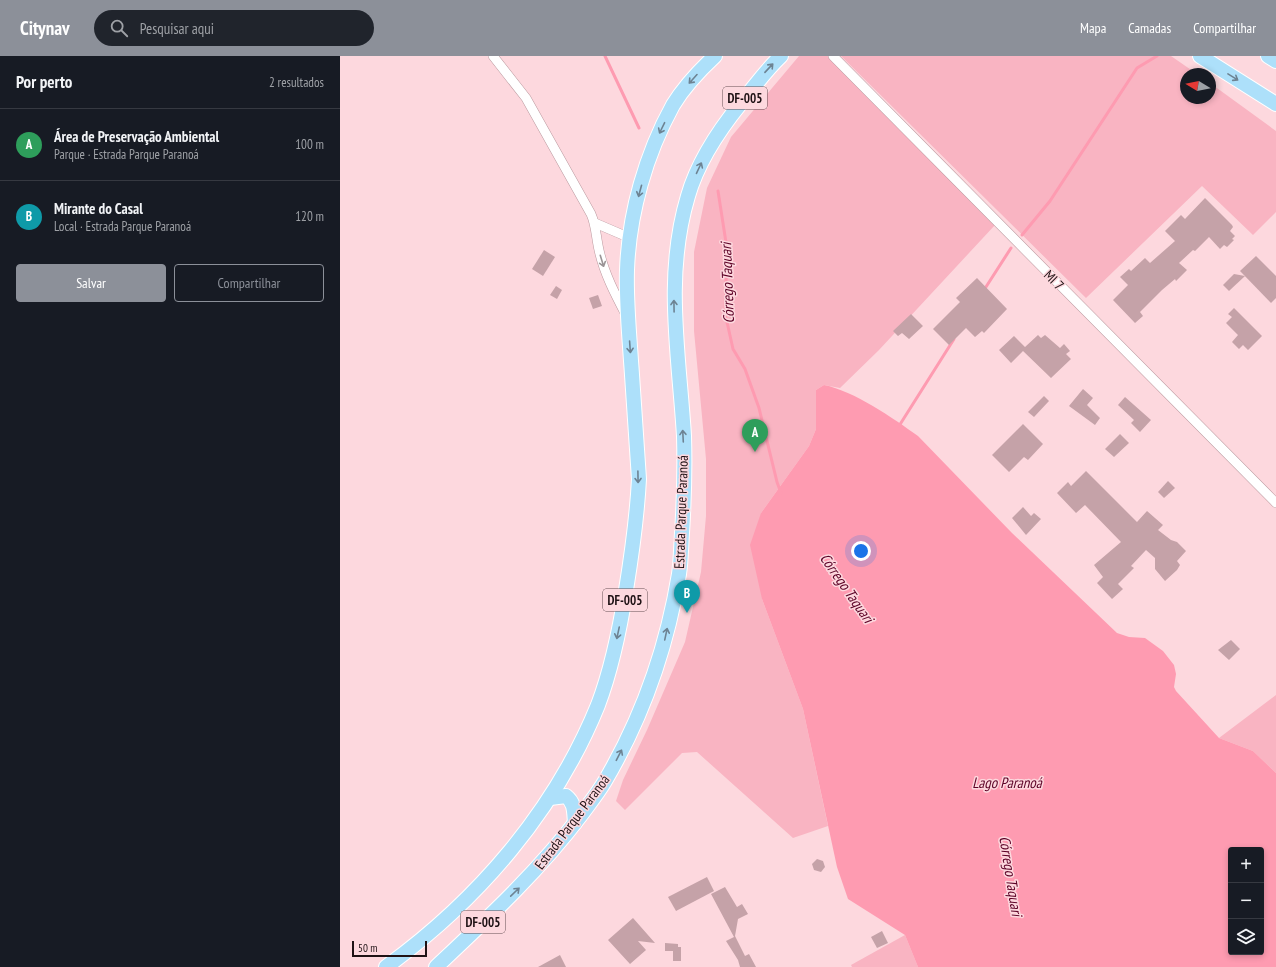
<!DOCTYPE html>
<html lang="pt">
<meta charset="utf-8">
<style>
:root{--surface:#171b24;--page:#20242c;--text:#f1f3f6;--muted:#9ea1a6;--line:#363941;--accent:#8c9099}
body{margin:0;font-family:"PT Sans Narrow",sans-serif;background:var(--page);color:var(--text)}
.controls{position:absolute;right:12px;bottom:12px;display:grid;overflow:hidden;border-radius:4px;box-shadow:0 2px 6px #0003}
.controls button{width:36px;height:36px;display:grid;place-items:center;padding:0;border:0;border-bottom:1px solid var(--line);background:var(--surface);color:var(--text);font:20px sans-serif}
.compass{position:absolute;left:840px;top:12px;width:36px;height:36px;border-radius:50%;background:var(--surface);box-shadow:0 2px 6px #0003;rotate:280deg}
.scale{position:absolute;left:12px;bottom:10px;width:75px;box-sizing:border-box;padding-left:4px;border:2px solid #1f1215;border-top:0;font-size:11px;line-height:14px;white-space:nowrap;color:#1f1215;-webkit-text-stroke:3px #fdd8de;paint-order:stroke}
.you{position:absolute;left:521px;top:495px;width:14px;height:14px;margin:-10px;border:3px solid #fff;border-radius:50%;background:#1a73e8;box-shadow:0 0 0 6px #1a73e833}
.badge{display:grid;place-items:center;width:26px;height:26px;border-radius:50%;background:var(--accent);color:#fff;font-size:13px;font-weight:700}
.pin{position:absolute;translate:-50% -33px;filter:drop-shadow(0 1px 2px #0008)}
.pin::after{content:'';position:absolute;top:21px;width:14px;height:12px;background:inherit;clip-path:polygon(0 0,100% 0,50% 100%)}
.list{margin:0;padding:0;list-style:none}
h2{display:flex;justify-content:space-between;align-items:center;height:52px;margin:0;padding:0 16px;font-size:17px}
h2 small{font-size:13px;font-weight:400;color:var(--muted)}
.list li{display:grid;grid-template-columns:26px 1fr auto;gap:12px;align-items:center;box-sizing:border-box;height:72px;padding:0 16px;border-top:1px solid var(--line)}
.list b{display:block;font-size:15px;white-space:nowrap}
.list p{margin:0;font-size:13px;white-space:nowrap;color:var(--muted)}
.list em{font-size:13px;font-style:normal;color:var(--muted)}
.actions{display:flex;gap:8px;padding:12px 16px}
.actions a{flex:1;padding:9px 0;border:1px solid var(--accent);border-radius:4px;text-align:center;font-size:14px;color:var(--accent)}
.actions .main{background:var(--accent);color:#fff}
.icon{flex:none;width:22px;height:22px;fill:none;stroke:currentColor;stroke-width:2;stroke-linecap:round;stroke-linejoin:round}
.map{position:relative;flex:none;width:936px;height:911px;overflow:hidden}
header{display:flex;align-items:center;gap:24px;box-sizing:border-box;height:56px;padding:0 20px;background:var(--accent);color:#fff}
header strong{font-size:19px}
nav{display:flex;gap:22px;margin-inline-start:auto;font-size:14px}
.search{width:280px;height:36px;background:var(--page);display:flex;align-items:center;gap:10px;box-sizing:border-box;padding:0 14px;border-radius:22px;color:var(--muted);font-size:15px}
main{display:flex}
aside{flex:1;background:var(--surface)}
.map>svg:first-child{display:block}
</style>
<header>
<strong>Citynav</strong>
<div class="search"><svg class="icon" aria-label="search" viewBox="0 0 24 24"><circle cx="10" cy="10" r="6"/><path d="M15 15l6 6"/></svg>Pesquisar aqui</div>
<nav><a>Mapa</a><a>Camadas</a><a>Compartilhar</a></nav>
</header>
<main>
<aside>
<h2>Por perto<small>2 resultados</small></h2>
<ul class="list">
<li><span class="badge" style="background:#2e9e5b">A</span><div><b>Área de Preservação Ambiental</b><p>Parque · Estrada Parque Paranoá</p></div><em>100 m</em></li>
<li><span class="badge" style="background:#0f9aa8">B</span><div><b>Mirante do Casal</b><p>Local · Estrada Parque Paranoá</p></div><em>120 m</em></li>
</ul>
<div class="actions"><a class="main">Salvar</a><a>Compartilhar</a></div>
</aside>
<div class="map">
<svg width="936" height="911" viewBox="0 0 936 911">
<rect width="100%" height="100%" fill="#fdd8de"/>
<g fill="#f9b4c2">
<polygon points="459,0 493,0 655,169 539,294 500,332 484,329 476,334 476,373 469,390 421,457 422,543 463,653 488,770 453,782 357,696 342,697 285,754 276,745 283,724 307,674 345,586 361,516 366,460 366,403 354,275 354,196 367,132 391,81"/>
<polygon points="501,0 831,0 857,18 846,18 846,42 870,42 870,27 936,75 936,156 913,179 862,130 746,242"/>
<polygon points="936,639 936,717 913,695 879,682"/>
<polygon points="565,879 578,911 512,911 511,909"/>
</g>
<path fill="#fe9bb1" fill-rule="evenodd" d="M484,329C514,335 553,362 578,380L672,477L777,577L789,581L805,582L823,595L834,609L836,618L834,631L836,635L879,682L913,695L936,717V911H578L565,879L508,843L497,811L463,653L422,543L410,489L421,457L469,390L476,373V334ZM891,794H921V896H891Z"/>
<g fill="none" stroke-linecap="round" stroke-linejoin="round">
<g stroke="#fe9bb1" stroke-width="3">
<polyline points="265,0 299,72"/>
<polyline points="378,135 387,193 385,257 393,293 405,313 419,352 437,426 441,437"/>
<polyline points="682,179 710,145 797,12 817,0"/>
<polyline points="644,234 671,192"/>
<polyline points="559,370 614,283"/>
</g>
</g>
<g fill="#c5a2a8">
<polygon points="865,142 892,169 893,171 890,175 895,180 892,183 894,184 887,191 884,189 880,193 869,181 855,195 853,194 839,207 847,214 836,225 835,223 822,234 800,256 803,260 795,267 773,244 788,229 780,221 789,213 791,215 805,202 810,207 835,185 825,175 841,159 845,163"/>
<polygon points="204,194 215,201 203,220 192,213"/>
<polygon points="916,200 936,220 936,242 931,247 900,215"/>
<polygon points="894,218 905,220 889,235 883,229"/>
<polygon points="637,222 667,253 644,277 642,275 635,281 626,272 609,289 593,273 620,246 616,242"/>
<polygon points="216,230 222,234 217,243 210,239"/>
<polygon points="258,239 262,250 253,253 249,242"/>
<polygon points="894,252 922,280 908,294 903,289 899,293 892,286 898,279 886,267 892,261 888,258"/>
<polygon points="571,258 583,270 569,283 562,277 558,280 553,275"/>
<polygon points="698,279 701,282 705,279 720,292 724,288 730,295 726,298 731,303 711,322 683,295 671,307 659,294 674,280 685,291"/>
<polygon points="743,333 753,342 747,349 760,362 755,369 729,350"/>
<polygon points="704,340 709,345 694,361 688,356"/>
<polygon points="785,341 811,364 800,376 791,367 794,364 778,349"/>
<polygon points="683,368 703,388 688,404 684,401 669,416 652,399"/>
<polygon points="780,378 789,387 774,401 765,393"/>
<polygon points="746,415 797,466 807,455 823,469 818,474 831,484 837,486 846,495 837,505 840,509 837,514 825,525 815,513 815,502 806,494 791,510 794,512 778,528 783,533 772,543 757,527 763,521 754,509 781,486 745,449 736,457 717,437 728,426 731,430"/>
<polygon points="828,425 835,432 824,442 818,436"/>
<polygon points="683,451 691,460 694,457 701,463 686,479 672,462"/>
<polygon points="891,584 900,593 889,604 878,594"/>
<polygon points="477,803 483,805 485,811 481,816 474,814 472,808"/>
<polygon points="367,821 374,835 336,855 328,841"/>
<polygon points="385,831 397,851 402,848 408,858 398,863 395,880 405,900 409,898 416,911 400,911 398,904 386,885 394,881 371,838"/>
<polygon points="293,862 315,887 298,885 306,894 290,908 268,884"/>
<polygon points="542,875 548,887 537,892 531,881"/>
<polygon points="325,887 338,888 338,891 341,891 341,905 333,905 333,895 325,895"/>
<polygon points="220,899 226,911 198,911"/>
</g>
<g fill="none" stroke-linecap="round" stroke-linejoin="round">
<g stroke="#ba989e" stroke-width="10">
<g id="street">
<path d="M153,0L186,42L251,158C256,169 256,181 259,194C264,217 275,238 286,259"/>
<polyline points="493,0 936,447"/>
<polyline points="255,167 290,182"/>
</g>
</g>
<g stroke="#fff" stroke-width="16">
<g id="primary">
<polyline points="860,0 936,48"/>
<polyline points="928,0 936,5"/>
<path d="M210,742L226,740C235,747 234,756 235,767"/>
<path d="M46,911C138,844 215,755 258,649C272,612 280,572 286,534C292,497 297,461 299,423C296,383 294,344 291,305C289,274 286,244 287,214C289,157 306,98 333,49C344,31 360,14 375,0"/>
<path d="M96,911C147,863 199,815 241,759C249,748 258,737 265,725C302,662 327,591 339,518C341,505 341,491 342,477C344,445 345,412 344,380C339,298 324,220 348,140C358,105 379,74 401,47C414,31 426,14 441,0"/>
</g>
</g>
<use href="#street" stroke="#fff" stroke-width="9"/>
<use href="#primary" stroke="#ade0fa" stroke-width="14"/>
</g>
<defs><path id="oneway-shaft" d="M-6 0H5M1.5-3L5.5 0L1.5 3" fill="none" stroke-width="1.6" stroke-linecap="round" stroke-linejoin="round"/></defs>
<g stroke="#6d8393">
<use href="#oneway-shaft" transform="translate(429 12) rotate(-47)"/>
<use href="#oneway-shaft" transform="translate(893 21) rotate(32)"/>
<use href="#oneway-shaft" transform="translate(353 23) rotate(132)"/>
<use href="#oneway-shaft" transform="translate(322 72) rotate(116)"/>
<use href="#oneway-shaft" transform="translate(359 112) rotate(-65)"/>
<use href="#oneway-shaft" transform="translate(300 135) rotate(105)"/>
<use href="#oneway-shaft" transform="translate(334 250) rotate(-91)"/>
<use href="#oneway-shaft" transform="translate(290 291) rotate(86)"/>
<use href="#oneway-shaft" transform="translate(343 380) rotate(-93)"/>
<use href="#oneway-shaft" transform="translate(298 421) rotate(89)"/>
<use href="#oneway-shaft" transform="translate(278 577) rotate(102)"/>
<use href="#oneway-shaft" transform="translate(326 578) rotate(-78)"/>
<use href="#oneway-shaft" transform="translate(279 699) rotate(-63)"/>
<use href="#oneway-shaft" transform="translate(175 836) rotate(-44)"/>
</g>
<use stroke="#9a9496" href="#oneway-shaft" transform="translate(262 205) rotate(73)"/>
<g text-anchor="middle" dominant-baseline="central" stroke-width="3" stroke-linejoin="round" paint-order="stroke">
<g fill="#fdd8de" stroke="#624d51" stroke-width="1">
<rect x="383" y="31" width="44" height="22" rx="3"/>
<rect x="263" y="533" width="44" height="22" rx="3"/>
<rect x="121" y="855" width="44" height="22" rx="3"/>
</g>
<g font-size="13" font-weight="bold" fill="#1f1215">
<text x="405" y="42">DF-005</text>
<text x="285" y="544">DF-005</text>
<text x="143" y="866">DF-005</text>
</g>
<g font-size="14" fill="#1f1215" stroke="#fdd8de">
<text transform="translate(714 224) rotate(45)">MI 7</text>
<text transform="translate(341 456) rotate(-88)">Estrada Parque Paranoá</text>
<text transform="translate(232 766) rotate(-53)">Estrada Parque Paranoá</text>
</g>
<g font-size="15" font-style="italic" fill="#5c0226" stroke="#fdd8de">
<text transform="translate(387 227) rotate(-92)">Córrego Taquari</text>
<text transform="translate(507 532) rotate(55)">Córrego Taquari</text>
<text x="667" y="726">Lago Paranoá</text>
<text transform="translate(671 820) rotate(81)">Córrego Taquari</text>
</g>
</g>
</svg>
<div class="controls">
<button>+</button>
<button>−</button>
<button><svg class="icon" aria-label="layers" viewBox="0 0 24 24"><path d="M12 4l9 5-9 5-9-5zM3 14l9 5 9-5"/></svg></button>
</div>
<svg class="compass" viewBox="-18 -18 36 36"><path d="M0-13l5 13h-10z" fill="#e53935"/><path d="M0 13l5-13h-10z" fill="#9ea1a6"/></svg>
<div class="scale">50 m</div>
<div class="you"></div>
<div class="pin badge" style="left:415px;top:396px;background:#2e9e5b">A</div>
<div class="pin badge" style="left:347px;top:557px;background:#0f9aa8">B</div>
</div>
</main>
